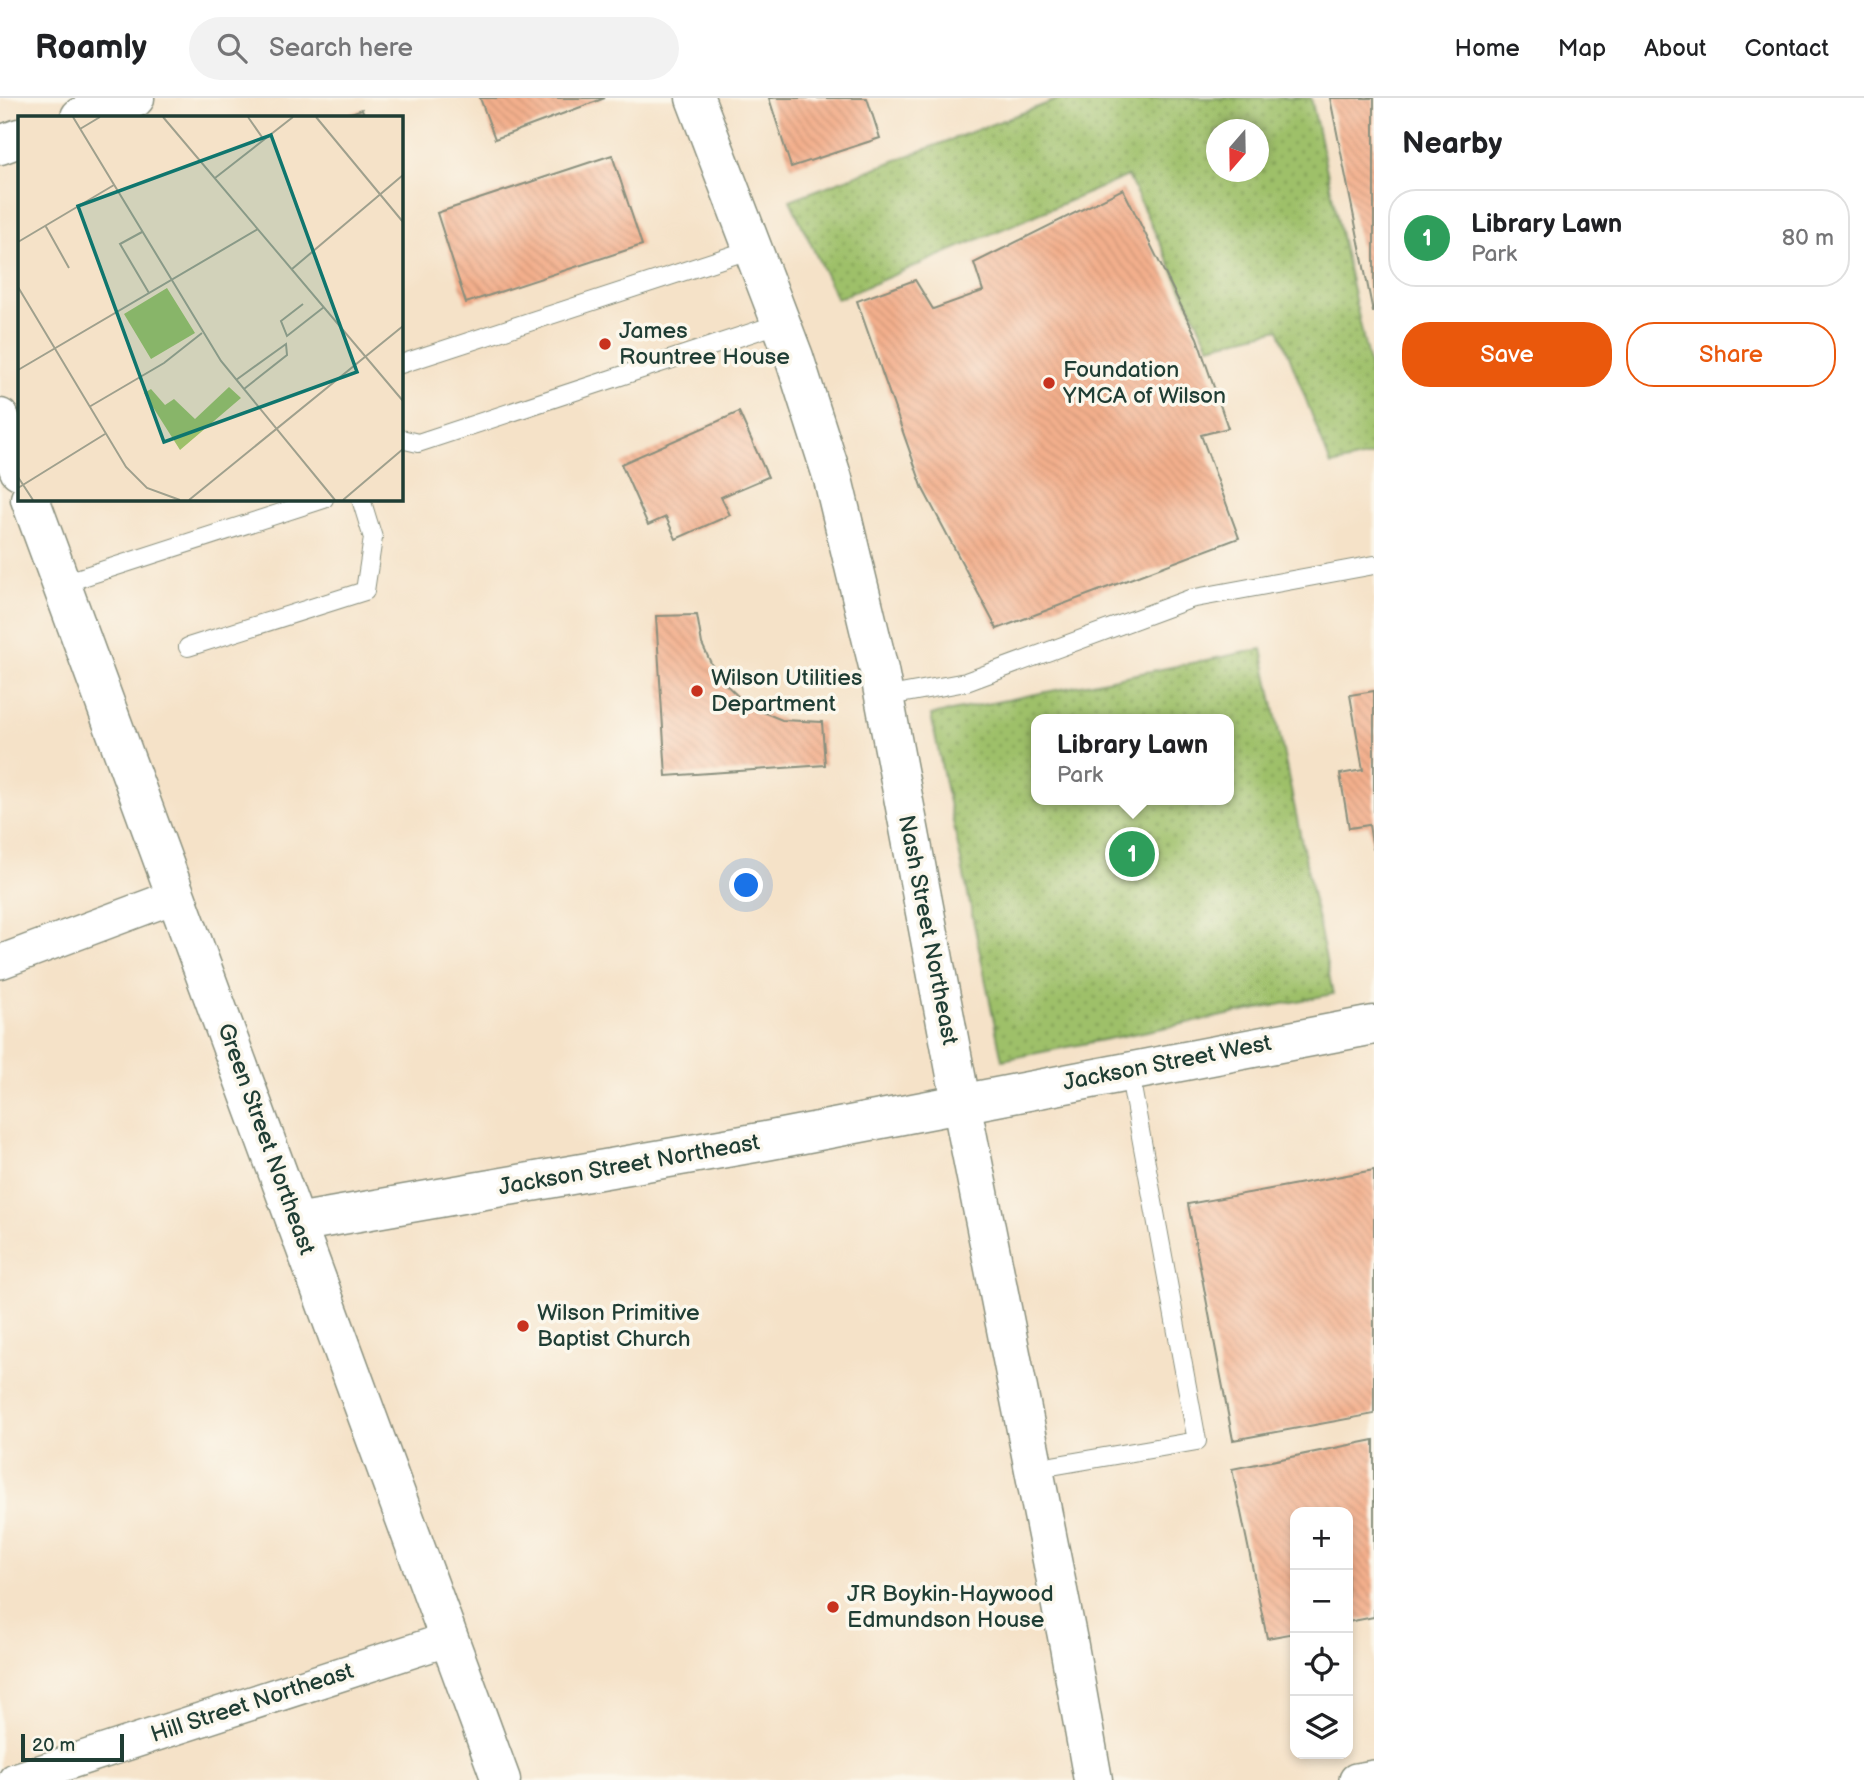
<!DOCTYPE html>
<meta charset="utf-8">
<style>
:root{--surface:#fff;--page:#f2f2f2;--text:#202124;--muted:#757577;--line:#e0e0e0;--accent:#ea580c}
body{margin:0;font-family:"Balsamiq Sans",sans-serif;background:var(--page);color:var(--text)}
.controls{position:absolute;right:21px;bottom:21px;display:grid;overflow:hidden;border-radius:14px;box-shadow:0 4px 10px #0003}
.controls button{width:63px;height:63px;display:grid;place-items:center;padding:0;border:0;border-bottom:2px solid var(--line);background:var(--surface);color:var(--text);font:35px sans-serif}
.compass{position:absolute;left:1206px;top:21px;width:63px;height:63px;border-radius:50%;background:var(--surface);box-shadow:0 4px 10px #0003;rotate:200deg}
.scale{position:absolute;left:21px;bottom:18px;width:103px;box-sizing:border-box;padding-left:7px;border:4px solid #1f3d34;border-top:0;font-size:19px;line-height:24px;white-space:nowrap;color:#1f3d34;-webkit-text-stroke:5px #fbf7ec;paint-order:stroke}
.you{position:absolute;left:747px;top:788px;width:24px;height:24px;margin:-18px;border:5px solid #fff;border-radius:50%;background:#1a73e8;box-shadow:0 0 0 10px #1a73e833}
.badge{display:grid;place-items:center;width:46px;height:46px;border-radius:50%;background:var(--accent);color:#fff;font-size:23px;font-weight:700}
.pin{position:absolute;translate:-50% -50%;border:4px solid #fff;box-shadow:0 2px 7px #0006}
.popup{position:absolute;left:1031px;top:616px;width:203px;height:91px;box-sizing:border-box;display:grid;place-content:center;border-radius:14px;background:var(--surface);filter:drop-shadow(0 2px 5px #0005);font-size:23px;white-space:nowrap;color:var(--muted)}
.popup b{font-size:26px;color:var(--text)}
.popup::after{content:'';position:absolute;left:50%;top:100%;margin-left:-14px;border:14px solid transparent;border-top-color:var(--surface)}
.list{margin:0;padding:0;list-style:none}
h2{display:flex;justify-content:space-between;align-items:center;height:91px;margin:0;padding:0 28px;font-size:30px}
h2 small{font-size:23px;font-weight:400;color:var(--muted)}
.list li{display:grid;grid-template-columns:46px 1fr auto;gap:21px;align-items:center;box-sizing:border-box;height:98px;margin:0 14px 14px;padding:0 14px;border:2px solid var(--line);border-radius:28px}
.list b{display:block;font-size:26px;white-space:nowrap}
.list p{margin:0;font-size:23px;white-space:nowrap;color:var(--muted)}
.list em{font-size:23px;font-style:normal;color:var(--muted)}
.actions{display:flex;gap:14px;padding:21px 28px}
.actions a{flex:1;padding:16px 0;border:2px solid var(--accent);border-radius:28px;text-align:center;font-size:24px;color:var(--accent)}
.actions .main{background:var(--accent);color:#fff}
.icon{flex:none;width:38px;height:38px;fill:none;stroke:currentColor;stroke-width:2;stroke-linecap:round;stroke-linejoin:round}
.map{position:relative;flex:none;width:1374px;height:1682px;overflow:hidden}
header{display:flex;align-items:center;gap:42px;box-sizing:border-box;height:98px;padding:0 35px;background:var(--surface);border-bottom:2px solid var(--line)}
header strong{font-size:33px}
nav{display:flex;gap:38px;margin-inline-start:auto;font-size:24px}
.search{width:490px;height:63px;background:var(--page);display:flex;align-items:center;gap:18px;box-sizing:border-box;padding:0 24px;border-radius:38px;color:var(--muted);font-size:26px}
main{display:flex}
aside{flex:1;background:var(--surface)}
.map>svg:first-child{display:block}
</style>
<header>
<strong>Roamly</strong>
<div class="search"><svg class="icon" aria-label="search" viewBox="0 0 24 24"><circle cx="10" cy="10" r="6"/><path d="M15 15l6 6"/></svg>Search here</div>
<nav><a>Home</a><a>Map</a><a>About</a><a>Contact</a></nav>
</header>
<main>
<div class="map">
<svg width="1374" height="1682" viewBox="0 0 1374 1682">
<defs>
<pattern id="green-dots" width="8" height="8" patternUnits="userSpaceOnUse" patternTransform="scale(1.75)"><rect width="8" height="8" fill="#9ec069"/><path d="M2 2h.1M6 6h.1" fill="none" stroke="#809d57" stroke-width="1.8" stroke-linecap="round"/></pattern>
<pattern id="building-back-hatch" width="6" height="6" patternUnits="userSpaceOnUse" patternTransform="scale(1.75)"><rect width="6" height="6" fill="#f3af8c"/><path d="M-1 5l2 2M0 0l6 6M5-1l2 2" fill="none" stroke="#d09779"/></pattern>
</defs>
<rect width="100%" height="100%" fill="#fbf7ec"/>
<filter id="ink" filterUnits="userSpaceOnUse"><feTurbulence type="fractalNoise" baseFrequency=".0143" numOctaves="2"/><feDisplacementMap in="SourceGraphic" scale="14" xChannelSelector="R" yChannelSelector="G"/><feConvolveMatrix kernelMatrix="1 2 1 2 8 2 1 2 1" color-interpolation-filters="sRGB"/></filter>
<filter id="wash" filterUnits="userSpaceOnUse"><feTurbulence type="fractalNoise" baseFrequency=".00686" numOctaves="4" result="noise"/><feDisplacementMap in="SourceGraphic" scale="28" xChannelSelector="R" yChannelSelector="G"/><feGaussianBlur stdDeviation="1.57" result="paint"/><feColorMatrix in="noise" values="0 0 0 0 0 0 0 0 0 0 0 0 0 0 0 0 0 1.4 0 .05"/><feComposite in="paint" operator="in"/></filter>
<g filter="url(#wash)">
<rect width="100%" height="100%" fill="#f5e2c8"/>
<g fill="url(#green-dots)" stroke="#5e7e4e" stroke-width="2" fill-rule="evenodd">
<path d="M1062,0H1311L1374,289V357L1331,367L1279,231L1209,248L1128,78L837,201L790,102ZM1216,32H1258V74H1216Z"/>
<path d="M1262,551L1333,896L1002,962L931,617ZM1036,621H1228V702H1036Z"/>
</g>
<g id="blocks">
<g fill="url(#building-back-hatch)">
<polygon points="480,0 605,0 495,41"/>
<polygon points="769,0 867,0 880,40 791,69"/>
<polygon points="1330,0 1374,0 1374,214 1373,214"/>
<polygon points="362,11 365,19 340,19"/>
<polygon points="612,57 642,147 466,205 437,115"/>
<polygon points="1123,91 1197,240 1228,330 1201,337 1239,440 997,531 923,391 857,203 915,182 933,211 983,193 974,165"/>
<polygon points="739,314 768,379 721,399 730,417 676,441 666,419 648,427 621,366"/>
<polygon points="697,517 702,546 717,578 748,608 782,622 822,624 825,667 666,678 656,518"/>
<polygon points="1374,593 1374,751 1373,751 1369,727 1349,730 1340,676 1363,672 1350,597"/>
<polygon points="1374,1072 1374,1316 1233,1342 1188,1106"/>
<polygon points="1374,1342 1374,1519 1348,1524 1348,1414 1295,1414 1295,1535 1267,1540 1232,1371"/>
</g>
</g>
</g>
<g filter="url(#ink)">
<use href="#blocks" fill-opacity="0" stroke="#8a907e" stroke-width="2"/>
<g fill="none" stroke-linecap="round" stroke-linejoin="round">
<g stroke="#8a907e" stroke-width="20">
<g id="lane">
<polyline points="401,266 752,151"/>
<polyline points="401,341 418,345 781,225"/>
<polyline points="61,486 324,401"/>
<polyline points="188,549 365,493 373,440 361,401"/>
<polyline points="884,599 966,584 1190,501 1374,467"/>
<polyline points="1034,1371 1197,1343 1129,973"/>
</g>
</g>
<g stroke="#8a907e" stroke-width="36">
<g id="street">
<polyline points="0,864 176,798"/>
<polyline points="15,1682 449,1541"/>
<polyline points="1356,1682 1374,1679"/>
</g>
</g>
<g stroke="#8a907e" stroke-width="41">
<g id="secondary">
<polyline points="695,0 794,259 833,381 879,572 961,1004 1069,1548 1093,1682"/>
<polyline points="80,19 135,0"/>
<polyline points="0,47 19,40"/>
<polyline points="0,320 19,372"/>
<polyline points="30,401 501,1682"/>
<polyline points="296,1125 766,1043 1374,927"/>
</g>
</g>
<use href="#lane" stroke="#fff" stroke-width="18"/>
<use href="#street" stroke="#fff" stroke-width="33"/>
<use href="#secondary" stroke="#fff" stroke-width="38"/>
</g>
</g>
<g fill="#c8321e" stroke="#fbf7ec" stroke-width="2.5">
<circle cx="605" cy="246" r="7"/>
<circle cx="1049" cy="285" r="7"/>
<circle cx="697" cy="593" r="7"/>
<circle cx="523" cy="1228" r="7"/>
<circle cx="833" cy="1509" r="7"/>
</g>
<g text-anchor="middle" dominant-baseline="central" stroke-width="7" stroke-linejoin="round" paint-order="stroke">
<g font-size="23" fill="#1f3d34" stroke="#fbf7ec" text-anchor="start">
<text x="619" y="233">James<tspan x="619" dy="26">Rountree House</tspan></text>
<text x="1063" y="272">Foundation<tspan x="1063" dy="26">YMCA of Wilson</tspan></text>
<text x="711" y="580">Wilson Utilities<tspan x="711" dy="26">Department</tspan></text>
<text x="537" y="1215">Wilson Primitive<tspan x="537" dy="26">Baptist Church</tspan></text>
<text x="847" y="1496">JR Boykin-Haywood<tspan x="847" dy="26">Edmundson House</tspan></text>
</g>
<g font-size="23" fill="#1f3d34" stroke="#fbf7ec">
<text transform="translate(928 832) rotate(79)">Nash Street Northeast</text>
<text transform="translate(1167 965) rotate(-11)">Jackson Street West</text>
<text transform="translate(266 1041) rotate(70)">Green Street Northeast</text>
<text transform="translate(629 1067) rotate(-10)">Jackson Street Northeast</text>
<text transform="translate(252 1605) rotate(-18)">Hill Street Northeast</text>
</g>
</g>
<g transform="translate(18 18)">
<rect width="385" height="385" fill="#f5e2c8"/>
<path d="M149,172L177,217L133,243L106,198ZM211,271L223,282L162,334L126,277L133,273L147,289L156,283L177,303Z" fill="#9ec069"/>
<path fill="none" stroke="#9fa08d" stroke-width="2" d="M55,1L203,245L317,384M145,1L385,285M230,1L246,24M298,1L385,106M62,13L82,1M197,62L275,1M27,109L51,152M124,116L102,128L131,177M0,126L96,69M274,153L385,59M0,171L108,351L129,372L162,384M285,188L263,205L269,220L306,191M0,254L240,113M218,264L268,228L269,239L226,273M71,291L146,247L184,217M0,361L15,384M0,372L87,318M171,384L385,210M325,384L385,333"/>
<path fill="#0f766e" fill-opacity="0.15" stroke="#0f766e" stroke-width="3.5" d="M253,19L339,256L146,326L60,90Z"/>
<rect width="385" height="385" fill="none" stroke="#1f3d34" stroke-width="3.5"/>
</g>
</svg>
<div class="controls">
<button>+</button>
<button>−</button>
<button><svg class="icon" aria-label="locate" viewBox="0 0 24 24"><circle cx="12" cy="12" r="6"/><path d="M12 2v4M12 18v4M2 12h4M18 12h4"/></svg></button>
<button><svg class="icon" aria-label="layers" viewBox="0 0 24 24"><path d="M12 4l9 5-9 5-9-5zM3 14l9 5 9-5"/></svg></button>
</div>
<svg class="compass" viewBox="-18 -18 36 36"><path d="M0-13l5 13h-10z" fill="#e53935"/><path d="M0 13l5-13h-10z" fill="#757577"/></svg>
<div class="scale">20 m</div>
<div class="you"></div>
<div class="pin badge" style="left:1132px;top:756px;background:#2e9e5b">1</div>
<div class="popup"><b>Library Lawn</b>Park</div>
</div>
<aside>
<h2>Nearby<small></small></h2>
<ul class="list">
<li><span class="badge" style="background:#2e9e5b">1</span><div><b>Library Lawn</b><p>Park</p></div><em>80 m</em></li>
</ul>
<div class="actions"><a class="main">Save</a><a>Share</a></div>
</aside>
</main>
